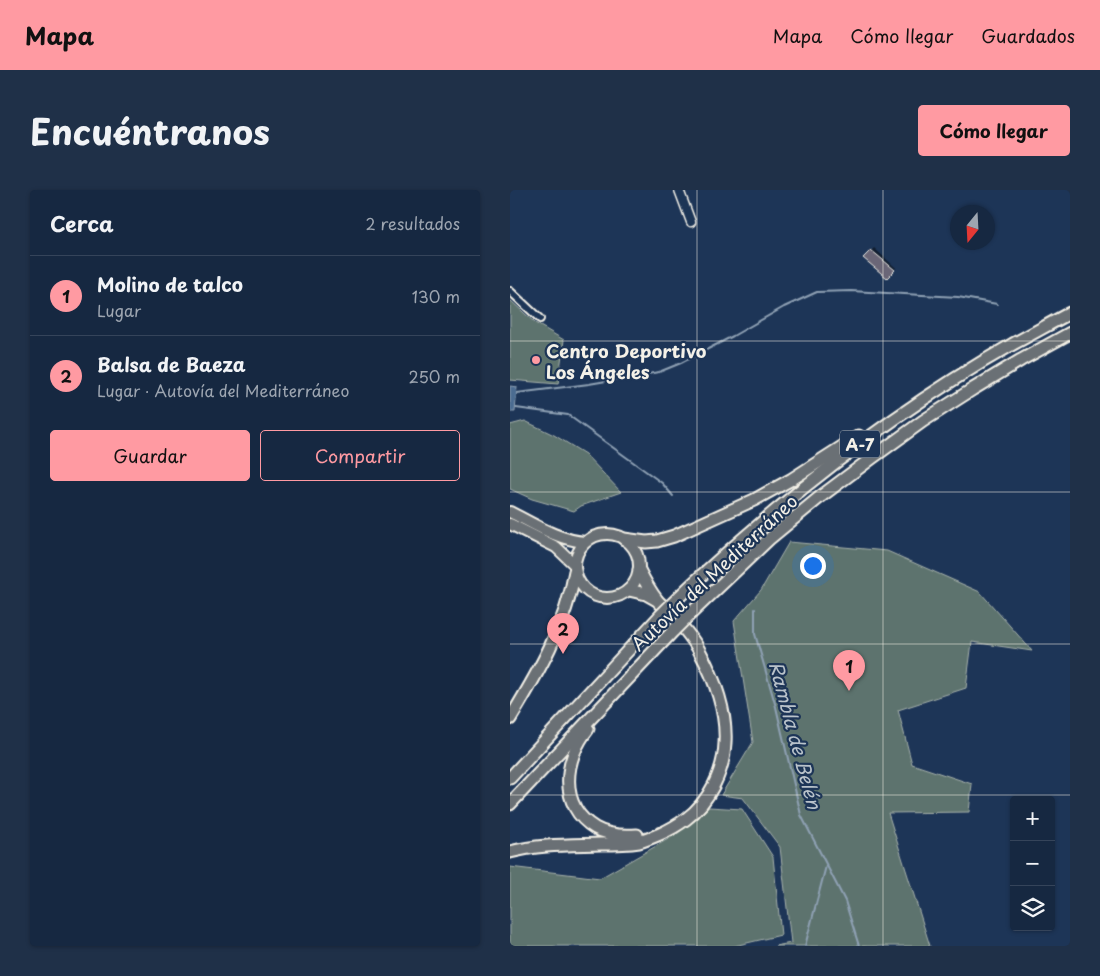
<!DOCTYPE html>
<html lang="es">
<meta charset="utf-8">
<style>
:root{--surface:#162841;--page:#1f3048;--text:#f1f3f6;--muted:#9ea6b1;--line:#35445a;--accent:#ff9aa2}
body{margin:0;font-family:"Playpen Sans",sans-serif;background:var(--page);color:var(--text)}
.controls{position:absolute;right:15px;bottom:15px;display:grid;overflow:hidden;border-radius:5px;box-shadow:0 1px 4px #0004}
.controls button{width:45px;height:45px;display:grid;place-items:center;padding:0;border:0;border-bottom:1px solid var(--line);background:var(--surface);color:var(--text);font:25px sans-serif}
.compass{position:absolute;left:440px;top:15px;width:45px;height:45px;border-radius:50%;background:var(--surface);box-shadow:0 1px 4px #0004;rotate:198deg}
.you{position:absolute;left:302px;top:375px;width:18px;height:18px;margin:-12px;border:4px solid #fff;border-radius:50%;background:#1a73e8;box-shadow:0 0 0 8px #1a73e833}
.badge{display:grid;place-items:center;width:32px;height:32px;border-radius:50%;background:var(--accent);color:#111;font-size:16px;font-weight:700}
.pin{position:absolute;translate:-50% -41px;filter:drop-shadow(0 1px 2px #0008)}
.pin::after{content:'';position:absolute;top:26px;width:18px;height:15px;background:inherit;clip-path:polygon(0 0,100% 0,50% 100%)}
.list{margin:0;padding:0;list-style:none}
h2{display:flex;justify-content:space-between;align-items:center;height:65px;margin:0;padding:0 20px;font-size:21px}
h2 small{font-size:16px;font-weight:400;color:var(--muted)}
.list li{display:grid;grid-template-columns:32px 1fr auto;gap:15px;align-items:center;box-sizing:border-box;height:80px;padding:0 20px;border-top:1px solid var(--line)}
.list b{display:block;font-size:19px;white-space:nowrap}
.list p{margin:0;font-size:16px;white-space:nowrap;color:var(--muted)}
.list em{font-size:16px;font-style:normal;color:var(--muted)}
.actions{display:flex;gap:10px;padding:15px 20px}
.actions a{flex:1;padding:11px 0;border:1px solid var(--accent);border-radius:5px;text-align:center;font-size:18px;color:var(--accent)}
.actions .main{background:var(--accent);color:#111}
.icon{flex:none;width:28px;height:28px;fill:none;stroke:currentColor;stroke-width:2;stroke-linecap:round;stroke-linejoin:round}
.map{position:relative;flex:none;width:560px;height:756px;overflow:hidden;border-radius:5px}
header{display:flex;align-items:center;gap:30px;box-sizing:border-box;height:70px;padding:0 25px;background:var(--accent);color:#111}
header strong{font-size:24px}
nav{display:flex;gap:28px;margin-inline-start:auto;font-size:18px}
.intro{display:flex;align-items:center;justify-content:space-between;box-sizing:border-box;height:120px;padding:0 30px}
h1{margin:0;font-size:35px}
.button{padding:12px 22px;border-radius:5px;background:var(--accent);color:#111;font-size:18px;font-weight:700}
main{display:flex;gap:30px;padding:0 30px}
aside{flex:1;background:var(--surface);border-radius:5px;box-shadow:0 1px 4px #0004}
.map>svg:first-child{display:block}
</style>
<header>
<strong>Mapa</strong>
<nav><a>Mapa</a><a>Cómo llegar</a><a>Guardados</a></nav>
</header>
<div class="intro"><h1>Encuéntranos</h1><a class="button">Cómo llegar</a></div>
<main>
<aside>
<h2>Cerca<small>2 resultados</small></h2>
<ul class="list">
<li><span class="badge">1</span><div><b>Molino de talco</b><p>Lugar</p></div><em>130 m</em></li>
<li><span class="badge">2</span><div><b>Balsa de Baeza</b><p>Lugar · Autovía del Mediterráneo</p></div><em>250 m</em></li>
</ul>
<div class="actions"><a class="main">Guardar</a><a>Compartir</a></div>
</aside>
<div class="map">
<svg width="560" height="756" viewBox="0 0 560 756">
<rect width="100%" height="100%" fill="#1d3557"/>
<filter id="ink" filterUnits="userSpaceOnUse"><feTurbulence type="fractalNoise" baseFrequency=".02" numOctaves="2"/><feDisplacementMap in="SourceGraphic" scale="10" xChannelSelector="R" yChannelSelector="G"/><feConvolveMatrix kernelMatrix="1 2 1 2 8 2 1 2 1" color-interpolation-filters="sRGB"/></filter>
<g filter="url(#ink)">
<g fill="#5d736e" stroke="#a8b2ab">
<polygon points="0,110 25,133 54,150 48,194 0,190"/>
<polygon points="15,231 44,245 75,264 111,302 71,316 64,321 22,309 0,299 0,235"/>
<polygon points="279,352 377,361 470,402 522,461 462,452 456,498 388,520 402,574 462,594 459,622 378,623 420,756 265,756 281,753 270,657 233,608 211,605 243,552 224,431 251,400"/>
<polygon points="199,617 232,619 263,667 271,745 224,756 0,756 0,677 90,688 167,644"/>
</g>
<polygon fill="#4b6c91" stroke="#8fa1b4" points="0,196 7,197 5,222 0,222"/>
<polygon fill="#0007" points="364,58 386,78 377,87 355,68"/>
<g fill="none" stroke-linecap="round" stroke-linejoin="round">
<g stroke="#8fa1b4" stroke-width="2">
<polyline points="7,203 79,194 149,182 171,173 223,146 274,117 307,102 341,101 448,107 487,114"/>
<polyline points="6,218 58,225 152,293 163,306"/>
<polyline points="245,419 245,444 266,517 291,625 335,711 349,756"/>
<polyline points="295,756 316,676"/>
</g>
</g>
<polygon fill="#6b6677" stroke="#f4f1e8" points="361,60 385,80 377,88 353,68"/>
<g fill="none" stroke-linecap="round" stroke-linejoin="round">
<g stroke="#f4f1e8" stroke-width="10">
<polyline id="minor" points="0,101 30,129"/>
</g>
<g stroke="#f4f1e8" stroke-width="11">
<polyline id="tertiary" points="169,0 181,32"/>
</g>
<g stroke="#f4f1e8" stroke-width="14">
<g id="primary">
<path d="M0,322C24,334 48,350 75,352"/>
<polyline points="0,334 46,357 64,374"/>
<circle cx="97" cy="376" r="32"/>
</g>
</g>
<g stroke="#f4f1e8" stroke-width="15">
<g id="motorway">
<polyline points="114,349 136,352 147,351 164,346 244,310 282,289 349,246"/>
<polyline points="119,400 136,404 145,409"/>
<path d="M162,414C194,381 229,352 264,322C339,259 418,202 503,154C522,144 541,133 560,123"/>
<polyline points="176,428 259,349 310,307 362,268 413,231 463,199 511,170 560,143"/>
<path d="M0,529C28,483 56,435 65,381"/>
<path d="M78,539C54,568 48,616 85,638C97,645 113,646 127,645"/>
<polyline points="0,588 150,426"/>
<polyline points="0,614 164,440"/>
<path d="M0,662C29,654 61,655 91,654C103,654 116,654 129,652C136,650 143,647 150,644C159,640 168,635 176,629C199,612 214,581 215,553C217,523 205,489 190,462C184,450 172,436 163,426C158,420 152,416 147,410C140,401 134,390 129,380"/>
</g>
</g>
<use href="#minor" stroke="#1d3557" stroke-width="6"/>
<use href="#tertiary" stroke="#1d3557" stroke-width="8"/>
<use href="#primary" stroke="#6b7074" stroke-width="10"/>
<use href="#motorway" stroke="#6b7074" stroke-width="11"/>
<g stroke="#f4f1e8" stroke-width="15" stroke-linecap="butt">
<g id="motorway-bridge">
<polyline points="150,426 162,414"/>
<polyline points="164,440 176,428"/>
</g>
</g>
<use href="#motorway-bridge" stroke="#6b7074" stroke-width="11"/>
</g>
</g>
<path fill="none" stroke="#f4f1e8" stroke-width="1" stroke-opacity="0.55" d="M187,0V756M373,0V756M0,151H560M0,302H560M0,454H560M0,605H560"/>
<circle fill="#ff9aa2" stroke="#1d3557" stroke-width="2" cx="26" cy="170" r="5"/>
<g text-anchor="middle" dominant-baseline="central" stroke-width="4.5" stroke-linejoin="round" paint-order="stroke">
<rect fill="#1d3557" stroke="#b4b9bc" stroke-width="1" x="330" y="240.5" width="40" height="27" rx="4"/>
<g font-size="16" font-weight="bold" fill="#f4f1e8">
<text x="350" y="254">A-7</text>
</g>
<g font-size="18" font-weight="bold" fill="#f4f1e8" stroke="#1d3557" text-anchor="start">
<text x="36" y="160">Centro Deportivo<tspan x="36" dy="21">Los Ángeles</tspan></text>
</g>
<g font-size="18" fill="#f4f1e8" stroke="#1d3557">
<text transform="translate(204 382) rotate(-43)">Autovía del Mediterráneo</text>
</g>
<g font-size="19" font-style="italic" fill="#b9c2ca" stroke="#1d3557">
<text transform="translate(286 545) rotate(75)">Rambla de Belén</text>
</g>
</g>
</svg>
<div class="controls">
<button>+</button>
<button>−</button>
<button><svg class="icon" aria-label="layers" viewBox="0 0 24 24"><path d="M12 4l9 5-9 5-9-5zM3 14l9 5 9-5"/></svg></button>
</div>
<svg class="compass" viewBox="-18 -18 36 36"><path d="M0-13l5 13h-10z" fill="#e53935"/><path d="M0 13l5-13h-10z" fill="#9ea6b1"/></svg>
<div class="you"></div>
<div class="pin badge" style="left:339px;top:501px">1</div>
<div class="pin badge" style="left:53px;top:464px">2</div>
</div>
</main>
